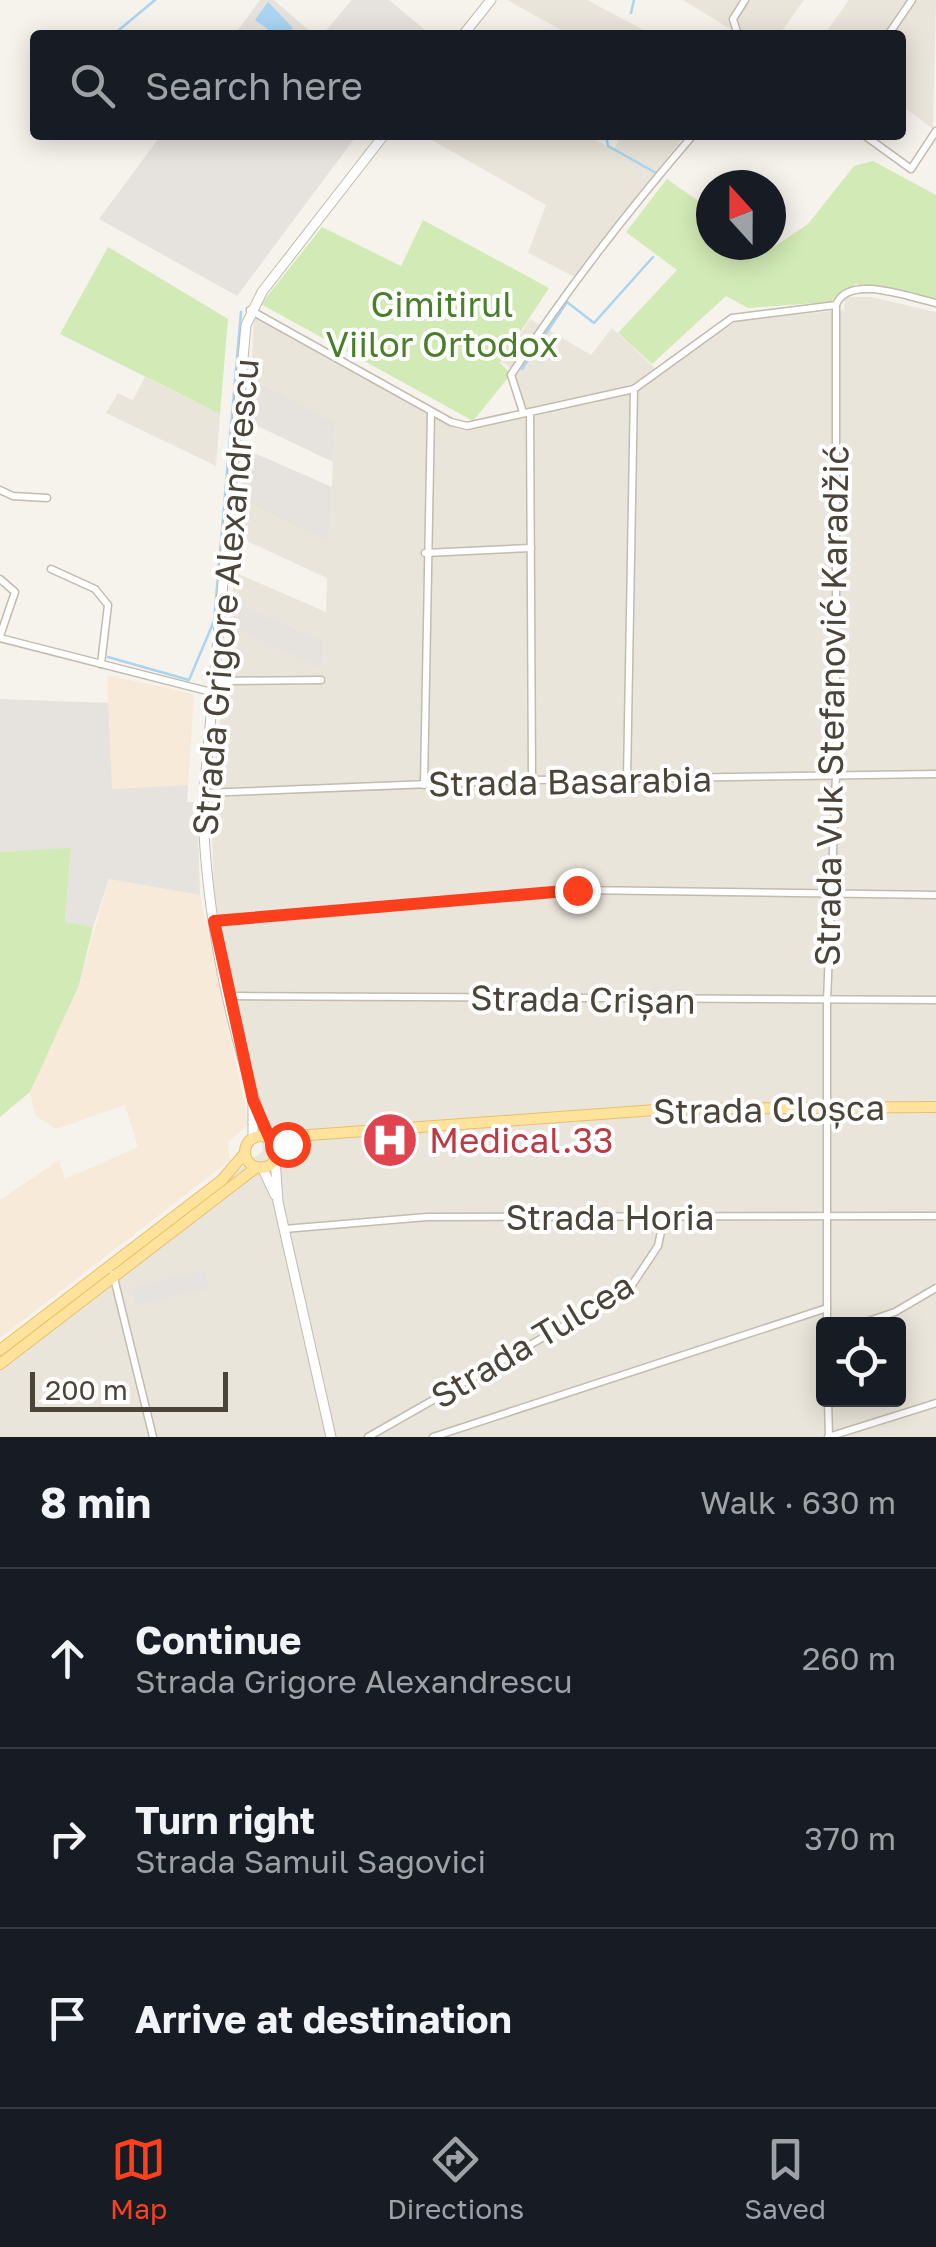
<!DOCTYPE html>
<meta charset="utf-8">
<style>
:root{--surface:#171b24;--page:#242831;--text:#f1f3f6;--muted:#9ea1a6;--line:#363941;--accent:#fc3f1d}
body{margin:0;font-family:"Golos Text",sans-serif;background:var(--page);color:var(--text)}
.controls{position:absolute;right:30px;bottom:30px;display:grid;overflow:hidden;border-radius:10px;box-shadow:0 5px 25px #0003}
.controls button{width:90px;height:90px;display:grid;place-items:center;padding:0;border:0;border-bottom:2px solid var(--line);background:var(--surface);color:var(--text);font:50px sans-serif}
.compass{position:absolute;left:696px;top:170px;width:90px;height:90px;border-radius:50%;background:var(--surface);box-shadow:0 5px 25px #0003;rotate:339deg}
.scale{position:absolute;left:30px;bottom:25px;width:198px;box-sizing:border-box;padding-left:10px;border:5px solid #4b4439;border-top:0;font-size:28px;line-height:35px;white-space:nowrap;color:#4b4439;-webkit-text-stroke:8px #fff;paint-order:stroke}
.stop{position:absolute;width:30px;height:30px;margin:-22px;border:8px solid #fc3f1d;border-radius:50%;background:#fff}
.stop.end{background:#fc3f1d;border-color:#fff;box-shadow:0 2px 10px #0008}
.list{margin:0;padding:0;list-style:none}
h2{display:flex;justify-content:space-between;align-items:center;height:130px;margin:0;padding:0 40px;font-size:42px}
h2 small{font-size:32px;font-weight:400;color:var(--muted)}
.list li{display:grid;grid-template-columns:65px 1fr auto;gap:30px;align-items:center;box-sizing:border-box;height:180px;padding:0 40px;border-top:2px solid var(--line)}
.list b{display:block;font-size:38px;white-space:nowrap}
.list p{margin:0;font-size:32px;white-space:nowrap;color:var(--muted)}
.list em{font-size:32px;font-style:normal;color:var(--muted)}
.icon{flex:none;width:55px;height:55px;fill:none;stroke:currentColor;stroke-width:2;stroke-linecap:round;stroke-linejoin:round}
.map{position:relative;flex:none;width:936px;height:1437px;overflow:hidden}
.search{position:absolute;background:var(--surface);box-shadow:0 5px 25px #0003;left:30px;right:30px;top:30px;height:110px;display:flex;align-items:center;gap:25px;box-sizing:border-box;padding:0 35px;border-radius:10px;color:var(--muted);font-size:38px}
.sheet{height:670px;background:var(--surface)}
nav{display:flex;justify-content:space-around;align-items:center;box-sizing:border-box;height:140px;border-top:2px solid var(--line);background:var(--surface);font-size:28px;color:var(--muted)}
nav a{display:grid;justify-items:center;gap:5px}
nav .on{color:var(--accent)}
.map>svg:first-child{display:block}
</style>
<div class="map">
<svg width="936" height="1437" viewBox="0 0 936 1437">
<rect width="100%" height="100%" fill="#f6f3ec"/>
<g fill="#eae5da" fill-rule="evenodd">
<polygon points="507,0 587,0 653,35 570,35"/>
<polygon points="683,0 804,0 779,35 740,35"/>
<polygon points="849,0 936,0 933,129 901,105 901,35 824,35"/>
<polygon points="423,135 587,135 614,150 621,135 685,135 575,277 528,253 546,205"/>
<path d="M845,297H871L936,312V1437H0V1359L263,1151L214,894L211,801L230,627L322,667L324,641L232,601L234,572L326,612L327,578L238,537L241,500L329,542L335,422L251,379L254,317L457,429L468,431L527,415L513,370L502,362L530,319L591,355L612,328L660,373L738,320L844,310ZM824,1324H898V1400H824Z"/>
<polygon points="145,377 220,414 216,466 106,413 118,393 133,400"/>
</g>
<g fill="#f7ead8">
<polygon points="107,675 194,694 188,785 111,789"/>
<polygon points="109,879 200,895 249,1124 228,1142 230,1160 0,1338 0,1200 59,1160 65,1179 138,1147 125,1105 56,1129 35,1115 30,1092 79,985"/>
</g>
<g fill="#e6e2dd">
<polygon points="260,0 274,0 314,35 234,35"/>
<polygon points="352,0 389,0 431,35 322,35"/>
<polygon points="161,135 357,135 237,296 99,219"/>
<polygon points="251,379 335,422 333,462 247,421"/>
<polygon points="245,449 332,487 329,542 241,500"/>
<polygon points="232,601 324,641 322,668 230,627"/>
<polygon points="0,699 108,703 112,789 188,785 187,802 197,802 200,895 109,879 93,927 65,922 71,849 0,852"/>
</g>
<g fill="#d2eab5">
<polygon points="873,161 936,195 936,299 856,284 830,302 748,308 726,296 652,364 618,333 677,270 626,232 667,179 711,210 711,245 762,245 769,250 808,224 854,166"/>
<polygon points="423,220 549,288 500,363 511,374 473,421 261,304 322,227 401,266"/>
<polygon points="108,247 228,319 220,414 60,334"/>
<polygon points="71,848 65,922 93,927 79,985 30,1092 0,1117 0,852"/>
</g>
<polygon fill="#e5e3e0" points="204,1271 209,1288 136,1305 132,1287"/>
<polygon fill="#a9d4f2" points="268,2 293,28 286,35 276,35 255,20"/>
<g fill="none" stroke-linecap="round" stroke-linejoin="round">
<g stroke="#a9d4f2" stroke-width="2.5">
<polyline points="631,13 634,0"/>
<polyline points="113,35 155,0"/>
<polyline points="606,135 608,146 656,173"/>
<polyline points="522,369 567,302 594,323 653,257"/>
<polyline points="108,657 189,680 214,621 241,312"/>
</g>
<g stroke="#c2bbae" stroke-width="9">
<g id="minor">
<polyline points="738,35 733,19 745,0"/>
<polyline points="888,35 912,0"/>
<polyline points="864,135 911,169 936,131"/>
<path d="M250,310L451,422L467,426L634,389L732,318L836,305C848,273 911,298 936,303"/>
<path d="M523,412L511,375C566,290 627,212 693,135"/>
<polyline points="530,412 532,780"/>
<polyline points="0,490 13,496 47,498"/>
<polyline points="425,553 531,548"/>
<polyline points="51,569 95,589 108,605 101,664"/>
<polyline points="0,579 15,592 0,636"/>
<polyline points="0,638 215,693"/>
<polyline points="217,681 321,680"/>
<polyline points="627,780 634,389"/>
<polyline points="424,785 431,412"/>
<polyline points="204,793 532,780 936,774"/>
<polyline points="214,921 577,890 936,895"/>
<polyline points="230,996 936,1000"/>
<polyline points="284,1229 427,1217 936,1216"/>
<polyline points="113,1274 153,1437"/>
<polyline points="827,1324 827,1001 836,775 836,305"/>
<polyline points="860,1324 895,1312 936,1288"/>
<polyline points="828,1400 829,1437"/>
<polyline points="368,1437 630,1288 658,1246 664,1217"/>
<polyline points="433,1437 827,1308"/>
<polyline points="828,1437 936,1403"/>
</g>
</g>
<g stroke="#c2bbae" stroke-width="11">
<g id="tertiary">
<polyline points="463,35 491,0"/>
<path d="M267,1137C231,1033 205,915 203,805L246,325L262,292L384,135"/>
<polyline points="253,1138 253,1103"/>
<polyline points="275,1158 278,1202 331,1437"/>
<polyline points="262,1167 275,1195"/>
</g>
</g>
<g stroke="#e6c16a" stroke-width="12">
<g id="primary">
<circle cx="261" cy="1152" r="16"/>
<polyline points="268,1138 669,1109 936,1107"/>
<polyline points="0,1350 222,1180 245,1153"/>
<polyline points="0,1364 257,1167"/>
</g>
</g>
<use href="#minor" stroke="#fff" stroke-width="6"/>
<use href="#tertiary" stroke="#fff" stroke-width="9"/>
<use href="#primary" stroke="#ffe39c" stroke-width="10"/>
</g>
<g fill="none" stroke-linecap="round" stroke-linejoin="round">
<polyline stroke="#fc3f1d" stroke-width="12" points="287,1144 276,1153 253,1100 214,921 577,890"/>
</g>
<defs>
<g id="hospital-disc" transform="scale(2.875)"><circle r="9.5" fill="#e0444e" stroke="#fff"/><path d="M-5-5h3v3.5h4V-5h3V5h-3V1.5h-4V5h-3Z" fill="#fff"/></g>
</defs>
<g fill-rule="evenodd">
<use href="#hospital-disc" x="390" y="1140"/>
</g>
<g text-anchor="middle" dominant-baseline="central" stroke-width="8" stroke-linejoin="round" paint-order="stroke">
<g font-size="35" fill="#4a7f2a" stroke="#fff">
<text x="442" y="304">Cimitirul<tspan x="442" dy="40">Viilor Ortodox</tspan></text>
</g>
<g font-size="35" fill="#4b4439" stroke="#fff">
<text transform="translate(225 597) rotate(-85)">Strada Grigore Alexandrescu</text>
<text transform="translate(831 706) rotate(-89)">Strada Vuk Stefanović Karadžić</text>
<text transform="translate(570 781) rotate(-1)">Strada Basarabia</text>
<text transform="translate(583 999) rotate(1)">Strada Crișan</text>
<text transform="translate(769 1109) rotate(-1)">Strada Cloșca</text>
<text x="610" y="1217">Strada Horia</text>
<text transform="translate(532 1340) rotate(-31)">Strada Tulcea</text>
</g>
<g font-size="35" fill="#be3a42" stroke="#fff" text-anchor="start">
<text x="429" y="1140">Medical.33</text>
</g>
</g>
</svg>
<div class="controls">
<button><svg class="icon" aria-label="locate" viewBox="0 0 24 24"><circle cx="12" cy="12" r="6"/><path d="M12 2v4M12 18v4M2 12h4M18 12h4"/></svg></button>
</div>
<svg class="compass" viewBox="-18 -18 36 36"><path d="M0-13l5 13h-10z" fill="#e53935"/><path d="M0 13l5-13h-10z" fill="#9ea1a6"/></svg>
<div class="scale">200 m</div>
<div class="stop" style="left:287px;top:1144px"></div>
<div class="stop end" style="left:577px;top:890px"></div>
<div class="search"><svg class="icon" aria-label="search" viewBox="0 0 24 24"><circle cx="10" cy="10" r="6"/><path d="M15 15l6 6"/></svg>Search here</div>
</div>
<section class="sheet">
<h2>8 min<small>Walk · 630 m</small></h2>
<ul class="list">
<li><svg class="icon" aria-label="ahead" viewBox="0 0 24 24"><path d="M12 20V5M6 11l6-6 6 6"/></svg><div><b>Continue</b><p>Strada Grigore Alexandrescu</p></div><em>260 m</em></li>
<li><svg class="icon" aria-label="right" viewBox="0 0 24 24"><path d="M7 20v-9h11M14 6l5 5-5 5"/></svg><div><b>Turn right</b><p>Strada Samuil Sagovici</p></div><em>370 m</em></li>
<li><svg class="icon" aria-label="arrive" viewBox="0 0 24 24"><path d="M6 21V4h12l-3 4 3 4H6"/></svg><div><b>Arrive at destination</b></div></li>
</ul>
</section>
<nav>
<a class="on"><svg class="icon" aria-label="map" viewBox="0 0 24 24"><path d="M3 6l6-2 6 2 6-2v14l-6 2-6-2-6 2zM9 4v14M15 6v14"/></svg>Map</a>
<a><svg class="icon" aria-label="directions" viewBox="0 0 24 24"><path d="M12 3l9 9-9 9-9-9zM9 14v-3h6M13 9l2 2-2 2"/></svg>Directions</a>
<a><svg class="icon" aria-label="saved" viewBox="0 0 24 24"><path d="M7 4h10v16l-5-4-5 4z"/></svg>Saved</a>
</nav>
